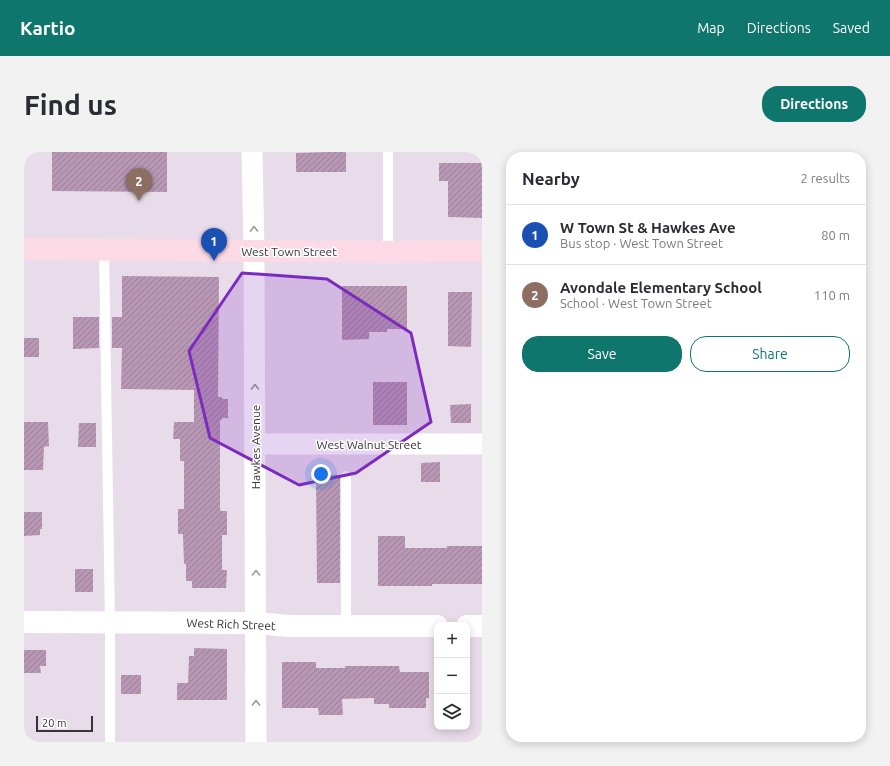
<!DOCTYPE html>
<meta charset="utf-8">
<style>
:root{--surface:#fff;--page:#f2f2f3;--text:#2b2b33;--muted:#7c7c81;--line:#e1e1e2;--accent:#0f766e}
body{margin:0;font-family:Ubuntu,sans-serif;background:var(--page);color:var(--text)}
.controls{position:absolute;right:12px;bottom:12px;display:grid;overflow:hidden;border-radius:8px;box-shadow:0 2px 10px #0003}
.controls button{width:36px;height:36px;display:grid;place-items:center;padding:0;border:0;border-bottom:1px solid var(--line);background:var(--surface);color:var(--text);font:20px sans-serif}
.scale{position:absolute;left:12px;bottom:10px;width:57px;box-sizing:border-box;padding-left:4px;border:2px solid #373238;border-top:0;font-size:11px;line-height:14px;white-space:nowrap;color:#373238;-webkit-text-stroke:3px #fff;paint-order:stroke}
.you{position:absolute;left:297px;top:322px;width:14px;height:14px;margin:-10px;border:3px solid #fff;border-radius:50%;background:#1a73e8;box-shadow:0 0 0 6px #1a73e833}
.badge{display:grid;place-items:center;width:26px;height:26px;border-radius:50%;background:var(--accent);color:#fff;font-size:13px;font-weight:700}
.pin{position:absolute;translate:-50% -33px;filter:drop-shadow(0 1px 2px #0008)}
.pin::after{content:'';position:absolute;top:21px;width:14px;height:12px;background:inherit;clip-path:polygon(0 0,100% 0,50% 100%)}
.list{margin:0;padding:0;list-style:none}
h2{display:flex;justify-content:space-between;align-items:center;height:52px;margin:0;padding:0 16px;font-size:17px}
h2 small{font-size:13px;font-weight:400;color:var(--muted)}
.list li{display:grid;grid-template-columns:26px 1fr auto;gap:12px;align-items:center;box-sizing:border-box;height:60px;padding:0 16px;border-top:1px solid var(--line)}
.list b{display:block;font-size:15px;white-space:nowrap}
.list p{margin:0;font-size:13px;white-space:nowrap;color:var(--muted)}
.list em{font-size:13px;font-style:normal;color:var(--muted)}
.actions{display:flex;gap:8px;padding:12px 16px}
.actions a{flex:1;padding:9px 0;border:1px solid var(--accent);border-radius:16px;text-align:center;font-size:14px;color:var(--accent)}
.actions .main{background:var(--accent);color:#fff}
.icon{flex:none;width:22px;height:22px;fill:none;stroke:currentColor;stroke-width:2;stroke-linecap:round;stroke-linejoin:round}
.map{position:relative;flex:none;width:458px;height:590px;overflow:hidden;border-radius:16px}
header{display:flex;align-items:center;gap:24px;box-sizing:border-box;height:56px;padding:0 20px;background:var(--accent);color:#fff}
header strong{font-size:19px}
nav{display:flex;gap:22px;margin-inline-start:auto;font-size:14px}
.intro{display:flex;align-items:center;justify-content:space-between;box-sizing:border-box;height:96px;padding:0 24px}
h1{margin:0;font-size:28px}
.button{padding:10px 18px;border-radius:16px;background:var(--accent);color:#fff;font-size:14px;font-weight:700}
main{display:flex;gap:24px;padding:0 24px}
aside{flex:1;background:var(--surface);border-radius:16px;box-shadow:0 2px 10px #0003}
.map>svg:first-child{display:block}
</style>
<header>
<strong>Kartio</strong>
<nav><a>Map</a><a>Directions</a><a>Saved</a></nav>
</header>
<div class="intro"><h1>Find us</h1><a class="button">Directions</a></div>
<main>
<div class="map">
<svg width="458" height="590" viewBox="0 0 458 590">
<defs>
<pattern id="building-hatch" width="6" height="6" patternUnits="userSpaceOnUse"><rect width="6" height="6" fill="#b897b5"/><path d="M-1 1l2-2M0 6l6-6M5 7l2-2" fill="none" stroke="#967c94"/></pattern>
</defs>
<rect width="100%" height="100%" fill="#e9dcea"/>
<g fill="url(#building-hatch)">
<polygon points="28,0 143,0 143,40 28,39"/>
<polygon points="304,0 322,0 322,20 272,20 272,1"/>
<polygon points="415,11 458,11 458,66 424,65 424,29 415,29"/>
<polygon points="98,124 195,125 194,245 198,245 198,247 204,247 204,266 198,266 198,268 196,268 196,357 197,359 203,359 203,383 198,383 198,418 203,418 202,436 168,436 168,429 162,429 162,412 160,412 159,384 159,382 154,382 154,357 160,357 160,309 156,309 156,287 149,287 150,270 170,270 170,238 97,237 98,196 88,196 88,165 98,165"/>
<polygon points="318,134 383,134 383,177 363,177 363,180 345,180 345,187 318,188"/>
<polygon points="424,140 448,140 447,195 424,194"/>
<polygon points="49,165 75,165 75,196 49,197"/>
<rect x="0" y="186" width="15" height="19"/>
<rect x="349" y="230" width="34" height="43"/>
<polygon points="447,252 447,271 427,271 426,253"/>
<polygon points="0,270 24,270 25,294 20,295 19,318 0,318"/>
<polygon points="55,271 72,271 72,295 54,295"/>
<polygon points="416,310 416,330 397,330 397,311"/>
<polygon points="292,323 316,323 316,431 293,431"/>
<polygon points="0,360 18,360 18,377 16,377 16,383 0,384"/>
<polygon points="354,384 381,384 381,396 423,396 423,394 458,394 458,432 408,432 408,434 354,434"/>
<rect x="51" y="417" width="18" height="23"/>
<polygon points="170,496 203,497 203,548 153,548 153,531 164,531 165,504 170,504"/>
<polygon points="0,498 22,498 22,514 16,514 17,521 0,521"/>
<polygon points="258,510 292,510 292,516 321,516 321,514 375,514 376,520 405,520 405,546 402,546 402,556 365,556 365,552 350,552 350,546 318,547 319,563 295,563 294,556 258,556"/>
<rect x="97" y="523" width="20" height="19"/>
</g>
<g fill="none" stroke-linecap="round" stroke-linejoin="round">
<g stroke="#fff" stroke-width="10">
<polyline points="80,98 86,470 86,590"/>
<polyline points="364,100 364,0"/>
<polyline points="322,474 322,324"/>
</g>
<g stroke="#fff" stroke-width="21">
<polyline points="228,0 230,99 232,590"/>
<polyline points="231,292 458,292"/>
</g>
<g stroke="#fff" stroke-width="22">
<polyline points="0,470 232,471 265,474 413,474"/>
<polyline points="443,474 458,474"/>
</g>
<polyline stroke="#fbdae5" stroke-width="22" points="0,97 364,100 458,99"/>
</g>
<defs><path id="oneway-chevron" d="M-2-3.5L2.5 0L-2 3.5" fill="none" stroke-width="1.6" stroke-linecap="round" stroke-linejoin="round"/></defs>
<g stroke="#9b989c">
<use href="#oneway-chevron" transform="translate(230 77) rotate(-91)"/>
<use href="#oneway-chevron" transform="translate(231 235) rotate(-90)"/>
<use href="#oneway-chevron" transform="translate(232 421) rotate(-90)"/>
<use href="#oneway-chevron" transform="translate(232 551) rotate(-90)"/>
</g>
<path fill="#7b2cbf" fill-opacity="0.2" stroke="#7b2cbf" stroke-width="3" stroke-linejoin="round" d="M218,121L303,127L387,181L407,270L332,321L275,333L186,286L165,199Z"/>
<g text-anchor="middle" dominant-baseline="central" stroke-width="3" stroke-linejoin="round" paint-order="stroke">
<g font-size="12" fill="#373238" stroke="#fff">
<text x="265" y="99">West Town Street</text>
<text x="345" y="292">West Walnut Street</text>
<text transform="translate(231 295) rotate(-90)">Hawkes Avenue</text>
<text transform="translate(207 472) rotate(2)">West Rich Street</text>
</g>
</g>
</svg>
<div class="controls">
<button>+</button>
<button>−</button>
<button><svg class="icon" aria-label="layers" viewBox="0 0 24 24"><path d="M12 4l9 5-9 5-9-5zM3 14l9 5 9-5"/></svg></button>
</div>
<div class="scale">20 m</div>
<div class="you"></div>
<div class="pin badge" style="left:190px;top:109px;background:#1a4fb4">1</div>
<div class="pin badge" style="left:115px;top:49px;background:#8d6e63">2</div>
</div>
<aside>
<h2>Nearby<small>2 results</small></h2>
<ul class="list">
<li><span class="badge" style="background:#1a4fb4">1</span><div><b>W Town St &amp; Hawkes Ave</b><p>Bus stop · West Town Street</p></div><em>80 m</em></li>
<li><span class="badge" style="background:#8d6e63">2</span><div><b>Avondale Elementary School</b><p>School · West Town Street</p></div><em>110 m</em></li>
</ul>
<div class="actions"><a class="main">Save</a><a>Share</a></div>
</aside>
</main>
